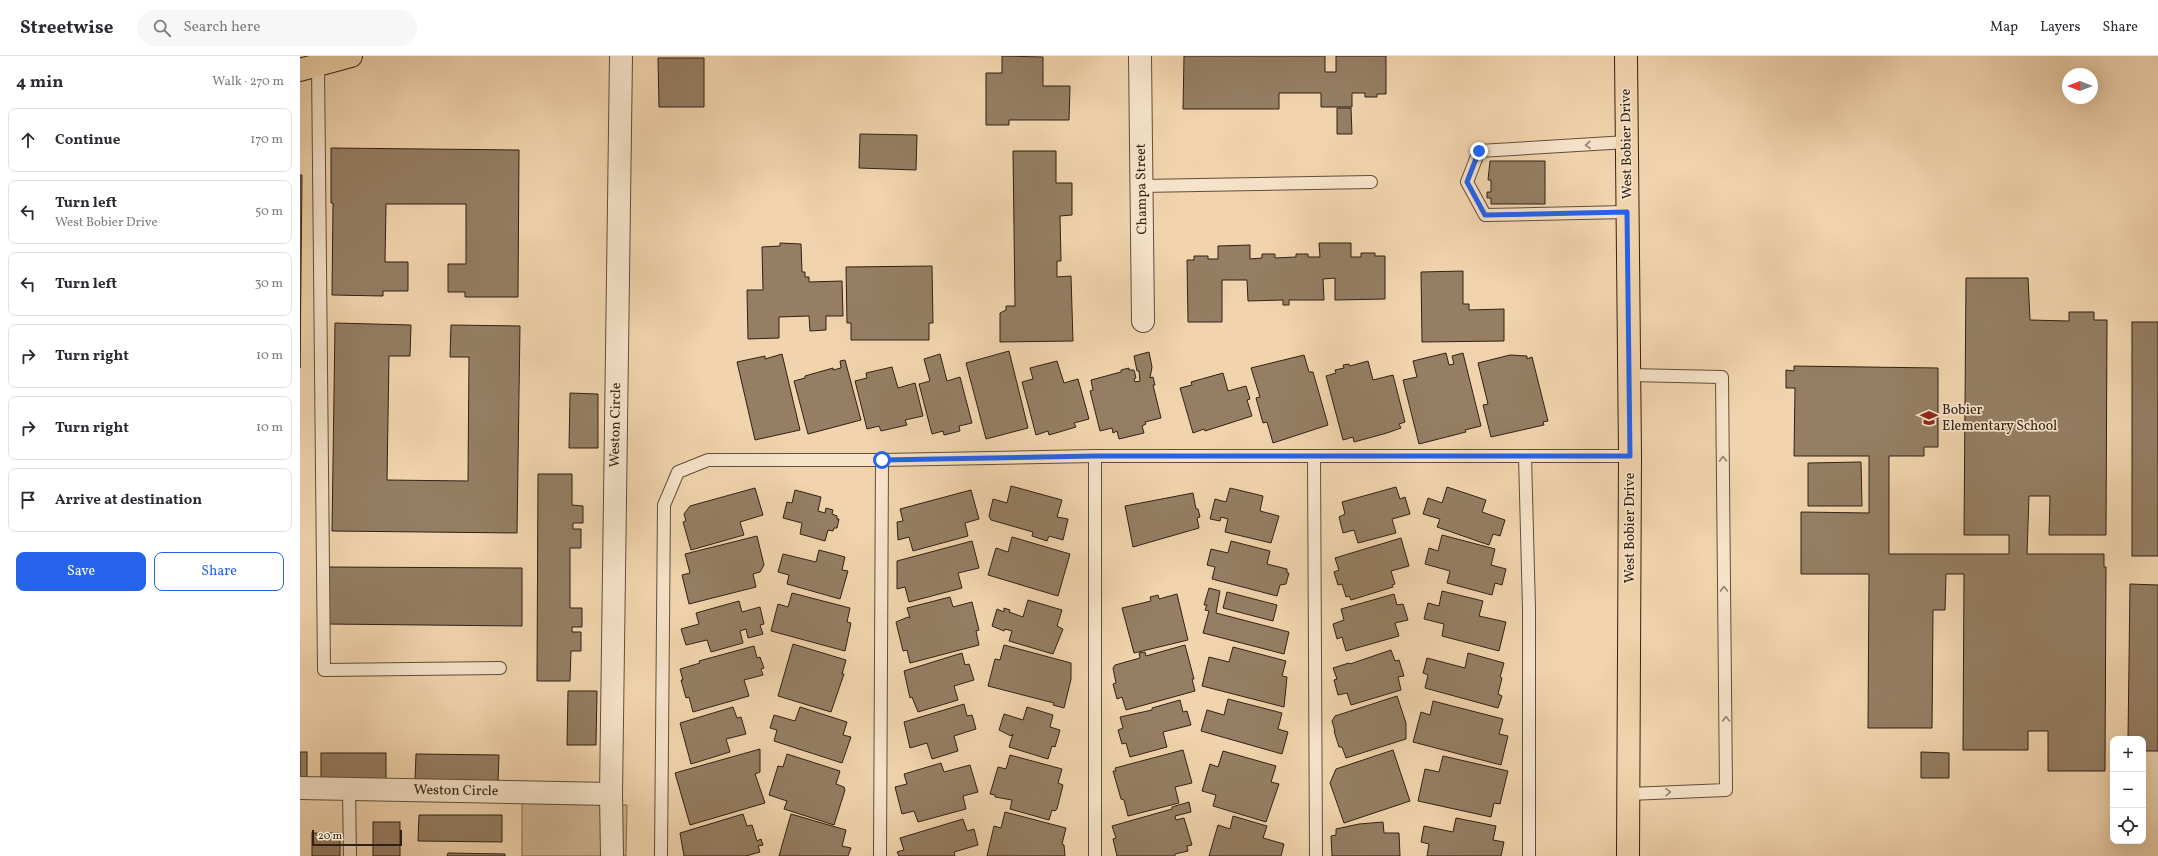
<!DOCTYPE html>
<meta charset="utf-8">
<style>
:root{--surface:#fff;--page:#f7f7f7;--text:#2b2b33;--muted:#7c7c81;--line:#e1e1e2;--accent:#2563eb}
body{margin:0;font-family:Vollkorn,serif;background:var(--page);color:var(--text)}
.controls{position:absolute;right:12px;bottom:12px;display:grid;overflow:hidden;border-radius:8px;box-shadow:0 4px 16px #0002}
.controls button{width:36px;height:36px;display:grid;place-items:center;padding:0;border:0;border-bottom:1px solid var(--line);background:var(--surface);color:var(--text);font:20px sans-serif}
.compass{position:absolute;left:1762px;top:12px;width:36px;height:36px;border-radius:50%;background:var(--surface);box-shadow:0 4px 16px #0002;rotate:270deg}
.scale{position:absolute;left:12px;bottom:10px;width:90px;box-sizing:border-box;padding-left:4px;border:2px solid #312114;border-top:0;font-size:11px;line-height:14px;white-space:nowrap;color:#312114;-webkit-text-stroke:3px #f6e3ca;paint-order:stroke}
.stop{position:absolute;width:12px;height:12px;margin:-9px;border:3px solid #2563eb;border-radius:50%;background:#fff}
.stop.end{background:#2563eb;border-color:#fff;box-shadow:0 1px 4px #0008}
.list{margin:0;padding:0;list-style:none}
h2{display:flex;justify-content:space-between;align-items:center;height:52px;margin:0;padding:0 16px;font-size:17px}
h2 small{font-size:13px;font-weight:400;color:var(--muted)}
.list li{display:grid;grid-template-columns:26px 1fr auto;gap:12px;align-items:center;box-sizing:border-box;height:64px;margin:0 8px 8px;padding:0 8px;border:1px solid var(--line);border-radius:8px}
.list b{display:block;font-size:15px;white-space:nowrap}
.list p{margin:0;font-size:13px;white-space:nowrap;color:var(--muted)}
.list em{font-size:13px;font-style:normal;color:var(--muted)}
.actions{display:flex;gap:8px;padding:12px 16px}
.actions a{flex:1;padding:9px 0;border:1px solid var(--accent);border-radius:8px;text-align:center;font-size:14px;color:var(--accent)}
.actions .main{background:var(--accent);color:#fff}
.icon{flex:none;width:22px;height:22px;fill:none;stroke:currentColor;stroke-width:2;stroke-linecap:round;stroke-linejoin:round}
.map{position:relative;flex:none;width:1858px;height:800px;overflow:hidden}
header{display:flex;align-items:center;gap:24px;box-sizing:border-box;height:56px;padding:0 20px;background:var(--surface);border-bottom:1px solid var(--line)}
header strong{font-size:19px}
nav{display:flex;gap:22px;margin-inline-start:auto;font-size:14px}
.search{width:280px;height:36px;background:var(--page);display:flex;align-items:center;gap:10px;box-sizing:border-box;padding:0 14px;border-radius:22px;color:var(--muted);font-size:15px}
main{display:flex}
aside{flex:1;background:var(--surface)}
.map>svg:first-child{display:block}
</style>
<header>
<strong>Streetwise</strong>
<div class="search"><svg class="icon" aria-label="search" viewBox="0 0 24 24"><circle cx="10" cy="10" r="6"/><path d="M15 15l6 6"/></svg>Search here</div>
<nav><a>Map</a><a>Layers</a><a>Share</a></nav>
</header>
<main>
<aside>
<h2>4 min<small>Walk · 270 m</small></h2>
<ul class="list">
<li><svg class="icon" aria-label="ahead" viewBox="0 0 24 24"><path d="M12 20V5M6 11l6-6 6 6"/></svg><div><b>Continue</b></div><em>170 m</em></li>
<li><svg class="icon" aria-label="left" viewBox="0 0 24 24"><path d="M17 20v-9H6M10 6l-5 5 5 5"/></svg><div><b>Turn left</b><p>West Bobier Drive</p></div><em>50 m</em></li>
<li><svg class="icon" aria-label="left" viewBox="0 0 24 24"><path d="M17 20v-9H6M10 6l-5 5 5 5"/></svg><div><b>Turn left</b></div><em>30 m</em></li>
<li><svg class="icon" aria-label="right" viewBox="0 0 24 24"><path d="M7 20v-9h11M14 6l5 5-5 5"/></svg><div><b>Turn right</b></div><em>10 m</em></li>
<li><svg class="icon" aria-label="right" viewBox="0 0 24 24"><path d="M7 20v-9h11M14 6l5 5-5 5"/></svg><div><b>Turn right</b></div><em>10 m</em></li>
<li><svg class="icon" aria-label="arrive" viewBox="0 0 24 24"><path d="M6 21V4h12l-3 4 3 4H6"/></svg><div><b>Arrive at destination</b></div></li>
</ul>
<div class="actions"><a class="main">Save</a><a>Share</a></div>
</aside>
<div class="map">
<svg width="1858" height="800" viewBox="0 0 1858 800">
<rect width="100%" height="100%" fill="#f1d4ad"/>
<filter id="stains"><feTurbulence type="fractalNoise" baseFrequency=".005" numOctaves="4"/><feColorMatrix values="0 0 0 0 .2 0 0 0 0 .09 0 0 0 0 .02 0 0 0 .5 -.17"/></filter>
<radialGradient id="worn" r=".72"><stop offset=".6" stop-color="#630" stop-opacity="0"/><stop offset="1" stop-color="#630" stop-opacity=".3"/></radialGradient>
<polygon fill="#d0b693" stroke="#806c54" points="222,747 327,749 326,800 222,800"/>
<g fill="#957e64" stroke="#312114">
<polygon points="702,0 743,1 743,30 770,30 769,64 709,64 709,69 686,69 686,17 702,17"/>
<polygon points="884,0 1025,0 1025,16 1036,16 1036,0 1086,0 1086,38 1077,38 1077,41 1065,41 1065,37 1052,37 1052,51 1021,51 1021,37 979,37 979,53 883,53"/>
<polygon points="358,2 404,2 404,51 359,51"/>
<polygon points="1037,52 1051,52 1052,78 1037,78"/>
<polygon points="560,78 617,79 616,114 559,112"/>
<polygon points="31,92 219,94 218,241 165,241 165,236 148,236 148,208 166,208 166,148 86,148 85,206 108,206 108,235 83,235 83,240 32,239 33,147 31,147"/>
<polygon points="713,95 756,95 756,127 772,127 772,159 760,160 761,205 757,205 757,221 771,220 773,285 700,286 700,257 706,254 706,250 715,250"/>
<polygon points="1190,105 1245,105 1245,148 1191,148 1191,142 1187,142 1187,136 1191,136 1191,124 1188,124"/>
<polygon points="0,119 2,119 0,312"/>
<polygon points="480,187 501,188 502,216 505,216 505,221 509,221 509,226 542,225 543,260 526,260 526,274 510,275 509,260 479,261 479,282 448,283 447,234 463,234 462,191 480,190"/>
<polygon points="1019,187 1051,187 1051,201 1061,201 1061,197 1075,197 1075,200 1085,200 1085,243 1035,244 1035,222 1023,223 1024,244 989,244 989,249 983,249 983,244 948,245 947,224 922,224 922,266 888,266 887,204 894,204 894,200 908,200 908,203 918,203 918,190 950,189 950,203 962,202 962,198 975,198 975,202 996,201 996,198 1008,198 1008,201 1020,201"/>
<polygon points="632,210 633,267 629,267 629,284 551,284 551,267 547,267 546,211"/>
<polygon points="1163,215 1163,248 1169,248 1169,254 1204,253 1204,285 1122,286 1121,216"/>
<polygon points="1666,222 1728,222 1730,264 1769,265 1769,256 1794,256 1794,264 1807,264 1806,479 1749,479 1750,440 1729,440 1727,498 1804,498 1804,511 1806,511 1805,715 1748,715 1748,675 1728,675 1728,694 1663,694 1664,518 1646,518 1645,554 1633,554 1632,672 1568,672 1569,518 1501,518 1501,456 1569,457 1569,400 1494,400 1495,332 1486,332 1486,314 1494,315 1494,310 1638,312 1638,391 1624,391 1624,400 1589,400 1589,498 1709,498 1709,479 1664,479"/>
<rect x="1832" y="266" width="26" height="234"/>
<polygon points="35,267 111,269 110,300 89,300 87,424 168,425 169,301 150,301 151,269 220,270 217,477 32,475"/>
<polygon points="709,295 728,372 686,383 666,307"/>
<polygon points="849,296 852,311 850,322 853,321 855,329 853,329 861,362 845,366 846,368 842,370 844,377 819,383 817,375 813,377 812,372 800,375 790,335 793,334 791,324 821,316 821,314 829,312 829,314 834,314 836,322 834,323 835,326 840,325 839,315 837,315 834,300"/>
<polygon points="1146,297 1149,309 1154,308 1152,300 1163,297 1181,370 1165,374 1166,376 1119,388 1103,324 1117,321 1113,305"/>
<polygon points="482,298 500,374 455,384 437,306 465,300 465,303"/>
<polygon points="640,298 647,325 660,321 672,367 659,370 660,375 644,379 643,375 632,378 619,328 630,325 624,303"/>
<polygon points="1004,299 1009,316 1013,316 1028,369 973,387 967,366 963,367 956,342 960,341 951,312"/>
<polygon points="1210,299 1227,300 1227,303 1232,301 1248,365 1243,366 1244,369 1191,381 1183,349 1188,348 1178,307"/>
<polygon points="545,304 561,364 508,378 494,325 505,322 505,320 533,312 533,314 541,312 540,305"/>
<polygon points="757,305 764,327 778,323 789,363 774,367 776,371 749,379 748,375 736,379 722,326 733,323 730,312"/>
<polygon points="1068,305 1073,324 1093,319 1105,366 1099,368 1101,372 1087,377 1054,386 1053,381 1043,384 1026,320 1036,317 1035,314 1044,312 1043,309 1049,308 1050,310"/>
<polygon points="592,311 598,332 615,327 623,360 605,364 607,369 581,375 579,370 567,373 555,325 567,322 566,317"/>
<polygon points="923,317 928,335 946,330 950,343 947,344 952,360 905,375 904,373 893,377 880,332 892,329 891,326"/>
<polygon points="270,337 298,338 298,392 269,392"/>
<polygon points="1561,406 1562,450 1508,450 1508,407"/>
<polygon points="238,418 272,418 272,449 283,450 283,467 273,467 273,473 281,473 281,492 270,492 270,552 282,552 282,571 272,571 272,576 281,576 281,595 271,595 270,625 237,625"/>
<polygon points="711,430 762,444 757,461 768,463 763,484 749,480 747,485 732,480 733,476 691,464 689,460 693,443 707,447"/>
<polygon points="1096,431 1100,443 1105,441 1110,458 1092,463 1096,477 1058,487 1054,474 1043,477 1039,461 1045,458 1042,446"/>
<polygon points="1147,431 1186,444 1182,456 1205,464 1200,480 1193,478 1189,489 1137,471 1140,463 1123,458 1128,442 1142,447"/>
<polygon points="455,432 463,459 440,466 444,479 391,494 383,466 386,465 384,458 390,450"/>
<polygon points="930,432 963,440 960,455 979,460 971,487 925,476 928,463 921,461 920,465 910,463 915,443 926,446"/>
<polygon points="495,434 521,441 518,455 525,457 526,452 533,454 532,458 537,460 537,463 539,463 537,472 534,472 533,475 528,474 525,485 500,478 502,467 483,462 487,446 492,447"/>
<polygon points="671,434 679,463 665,467 668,480 613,495 609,481 598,484 597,466 603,465 600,453"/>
<polygon points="893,437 896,453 898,453 900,461 897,462 899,472 833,491 825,450"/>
<polygon points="1142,479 1195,493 1191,509 1206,513 1202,529 1195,527 1192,539 1147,527 1150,515 1125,508 1129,492 1138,495"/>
<polygon points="457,480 464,509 460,516 453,518 456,531 389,548 382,519 390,517 385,498"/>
<polygon points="712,481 770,498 758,540 688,519 696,492 708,496"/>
<polygon points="1101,482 1109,510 1091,515 1095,528 1092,529 1093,531 1051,544 1049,540 1046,541 1042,528 1038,529 1034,516 1039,514 1035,502"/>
<polygon points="672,485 679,512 658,517 662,532 609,546 605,531 597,533 597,505"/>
<polygon points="931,485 970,495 967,508 987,513 987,517 989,517 986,528 980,529 977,540 912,523 915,511 907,509 911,493 928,497"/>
<polygon points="519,494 545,501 542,514 548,515 540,543 487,528 489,519 478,516 483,498 516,506"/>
<polygon points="27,511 222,512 222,570 27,568"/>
<polygon points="1830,528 1858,529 1858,695 1843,695 1843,683 1828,683"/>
<polygon points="909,532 920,535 916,557 989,576 984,598 903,577 909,555 905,554 907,549 904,549"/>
<polygon points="1142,535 1183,545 1179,560 1206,566 1199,595 1142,580 1144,568 1124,563 1128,547 1139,550"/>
<polygon points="927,536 977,549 973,565 923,552"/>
<polygon points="492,537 550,552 547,566 551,567 545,595 471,575 478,548 488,551"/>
<polygon points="877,538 888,584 834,597 822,552 851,545 850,541 858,539 859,543"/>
<polygon points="1094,538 1097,549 1103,548 1108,564 1095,567 1099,580 1046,595 1042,581 1037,583 1033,568 1044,564 1041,553"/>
<polygon points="650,541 653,551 672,546 679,574 676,575 679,589 610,607 607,594 603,595 596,566 608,561 610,562 607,552"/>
<polygon points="728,544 762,554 757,570 763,573 753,598 709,585 712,575 705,573 704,575 692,570 697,553 704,556 704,552 710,554 709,556 723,561"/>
<polygon points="439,545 442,556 460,551 464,568 460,569 463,578 448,582 446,573 440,575 443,587 411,596 407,584 386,589 381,573 399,568 396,557"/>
<polygon points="493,588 546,604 542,618 544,618 531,656 478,640"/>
<polygon points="704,589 771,607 771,623 764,652 753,649 754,647 688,630 695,603 700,604"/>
<polygon points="885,589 894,623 892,623 895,635 826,654 822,641 817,643 813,628 816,627 813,612 815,609 840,602 839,597 845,596 846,600"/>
<polygon points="454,590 457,602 460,601 464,612 461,613 463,619 444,624 449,640 393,656 389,641 386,642 381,624 383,624 380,613 400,607 399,605"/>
<polygon points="933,591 986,605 982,620 987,621 984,651 902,630 909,601 929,606"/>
<polygon points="1091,594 1095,605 1099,604 1104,620 1098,621 1101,634 1051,649 1047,637 1038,639 1034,624 1037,623 1033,612 1049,607 1050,608"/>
<polygon points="662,597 665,609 669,608 674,624 654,630 658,644 618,656 612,641 610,642 604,615"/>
<polygon points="1168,597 1204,607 1200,621 1202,622 1198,638 1202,640 1198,652 1125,632 1128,619 1123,617 1127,602 1165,612"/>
<polygon points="268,635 297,635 296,689 267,689"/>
<polygon points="1097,640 1106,667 1106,683 1046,702 1042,691 1039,691 1034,675 1035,675 1032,665 1035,660"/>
<polygon points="928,643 982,657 978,673 988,676 982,698 901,675 907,654 924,659"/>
<polygon points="880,644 883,656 887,655 891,669 863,676 867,691 830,701 826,687 822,688 818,674 823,672 820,661 852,654 852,652"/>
<polygon points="1133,645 1203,663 1199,678 1208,680 1201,709 1113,686 1121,656 1130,659"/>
<polygon points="664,648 667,660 672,659 676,673 654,680 658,695 632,703 627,687 610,692 604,666"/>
<polygon points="433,651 437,662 441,661 446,678 426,683 430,696 391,708 380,667"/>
<polygon points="500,651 547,666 543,679 551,681 542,707 474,685 477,674 470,672 474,659 495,665"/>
<polygon points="727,651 753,659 750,671 760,674 755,691 752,690 748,703 709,691 713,678 711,680 699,674 704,658 723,664"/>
<polygon points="460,693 460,716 455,718 465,747 390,769 375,717"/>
<polygon points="883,694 892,727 875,731 879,747 828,760 824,744 821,743 813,715 816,715 815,712"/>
<polygon points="1093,694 1110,745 1044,767 1030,727 1036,713"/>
<polygon points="923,695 976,710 971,726 979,728 966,766 913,750 916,739 902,735 910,708 918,711"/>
<rect x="0" y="696" width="7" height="27"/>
<polygon points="1621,696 1649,697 1649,722 1621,722"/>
<rect x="21" y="697" width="65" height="27"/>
<polygon points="116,698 199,699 198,726 115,725"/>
<polygon points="487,698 540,715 536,728 544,731 545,734 534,769 484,753 487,745 469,739 478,710 483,711"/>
<polygon points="710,699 762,713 758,727 763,729 757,753 755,755 752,754 749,764 710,753 712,744 695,741 695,739 690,738 698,711 706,713"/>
<polygon points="1143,700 1208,715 1200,748 1194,747 1191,761 1118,745 1125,713 1139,716"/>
<polygon points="641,707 644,716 670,709 678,736 663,740 666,753 618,766 614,755 602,758 595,731 607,728 604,718"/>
<polygon points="889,746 891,756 875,760 876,764 884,762 892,789 887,790 888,795 875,798 875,800 817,800 813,783 816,782 812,770 872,753 872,751"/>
<polygon points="705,756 766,772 762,788 764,789 765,800 687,800 694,770 701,772"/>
<polygon points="443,758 447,770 452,769 457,785 461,783 463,789 458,790 460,796 446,800 384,800 380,777"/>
<polygon points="491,758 546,774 542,790 551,792 548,800 479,800"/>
<polygon points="119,759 202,759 202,786 118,785"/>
<polygon points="933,760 967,770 963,782 984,788 981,800 909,800 918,769 930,773"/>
<polygon points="1156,762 1196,770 1193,784 1204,786 1201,800 1127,800 1129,788 1121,786 1124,770 1153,776"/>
<polygon points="663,763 667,775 674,773 678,789 654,796 655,800 599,800 597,796 604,794 600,782"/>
<rect x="73" y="766" width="27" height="34"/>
<polygon points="1083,766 1084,777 1099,777 1100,800 1032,800 1031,780 1036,779 1036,773 1059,768"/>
<rect x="12" y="777" width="28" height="23"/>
<polygon points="148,797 205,798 205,800 147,800"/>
</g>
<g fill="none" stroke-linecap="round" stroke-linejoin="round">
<g stroke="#614e3a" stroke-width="14">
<g id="service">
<polyline points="18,9 24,614 200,612"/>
<polyline points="1327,86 1179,95 1167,126 1185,159 1327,156"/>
<polyline points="841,130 1071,126"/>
<polyline points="795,400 795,800"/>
<polyline points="1014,400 1016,800"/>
<polyline points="1225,400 1229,553 1229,800"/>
<polyline points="49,733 50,800"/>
<polyline points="1329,738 1426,734 1422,321 1329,319"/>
<polyline points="361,800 364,449 378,416 408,404 582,404 795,400 1330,400"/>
<polyline points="580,800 582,404"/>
</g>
</g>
<g stroke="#614e3a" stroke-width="24">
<g id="minor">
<polyline points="840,0 843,265"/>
<polyline points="0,732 311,738"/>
<polyline points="312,800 311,738 321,0"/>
</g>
</g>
<g stroke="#312114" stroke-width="24">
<g id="primary">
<polyline points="1326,0 1330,400 1328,800"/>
<polyline points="0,14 51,0"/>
</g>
</g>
<use href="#service" stroke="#f6e3ca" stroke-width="12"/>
<use href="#minor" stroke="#f6e3ca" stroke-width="22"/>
<use href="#primary" stroke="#f1d4ad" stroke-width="22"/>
</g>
<defs><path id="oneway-chevron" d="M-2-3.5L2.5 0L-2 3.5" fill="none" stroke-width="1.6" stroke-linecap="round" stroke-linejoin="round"/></defs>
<g stroke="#94826f">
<use href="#oneway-chevron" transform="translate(1288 89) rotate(177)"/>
<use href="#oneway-chevron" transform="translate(1423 403) rotate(-91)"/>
<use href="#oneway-chevron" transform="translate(1424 533) rotate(-91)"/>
<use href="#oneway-chevron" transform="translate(1426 663) rotate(-91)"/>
<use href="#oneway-chevron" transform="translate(1368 736) rotate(-2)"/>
</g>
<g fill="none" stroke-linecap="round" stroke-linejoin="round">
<polyline stroke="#2563eb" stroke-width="5" points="582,404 795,400 1330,400 1327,156 1185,159 1167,126 1179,95"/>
</g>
<defs>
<g id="school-bare" transform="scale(1.38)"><path d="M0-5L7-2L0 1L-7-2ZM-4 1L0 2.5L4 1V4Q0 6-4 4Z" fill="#8f2418" stroke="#f6e3ca" stroke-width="2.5" paint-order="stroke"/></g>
</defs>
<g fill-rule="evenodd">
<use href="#school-bare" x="1629" y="362"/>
</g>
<g text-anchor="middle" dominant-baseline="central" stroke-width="3.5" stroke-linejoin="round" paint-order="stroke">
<g font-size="14" fill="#312114" stroke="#f6e3ca">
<text transform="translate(1327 88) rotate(-91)">West Bobier Drive</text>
<text transform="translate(842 133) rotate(-91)">Champa Street</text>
<text transform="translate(316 369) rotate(-89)">Weston Circle</text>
<text transform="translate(1330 472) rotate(-90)">West Bobier Drive</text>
<text transform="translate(156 735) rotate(1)">Weston Circle</text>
</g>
<g font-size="14" fill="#312114" stroke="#f6e3ca" text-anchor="start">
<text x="1642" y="354">Bobier<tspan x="1642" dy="16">Elementary School</tspan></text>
</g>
</g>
<rect width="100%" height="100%" filter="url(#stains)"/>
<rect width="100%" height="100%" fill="url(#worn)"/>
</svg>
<div class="controls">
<button>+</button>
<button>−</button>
<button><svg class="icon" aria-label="locate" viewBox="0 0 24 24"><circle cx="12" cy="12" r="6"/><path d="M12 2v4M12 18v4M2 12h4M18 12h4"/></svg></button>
</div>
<svg class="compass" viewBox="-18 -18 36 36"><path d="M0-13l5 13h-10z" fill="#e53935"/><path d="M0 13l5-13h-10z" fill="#7c7c81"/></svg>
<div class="scale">20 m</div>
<div class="stop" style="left:582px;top:404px"></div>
<div class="stop end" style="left:1179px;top:95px"></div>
</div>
</main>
